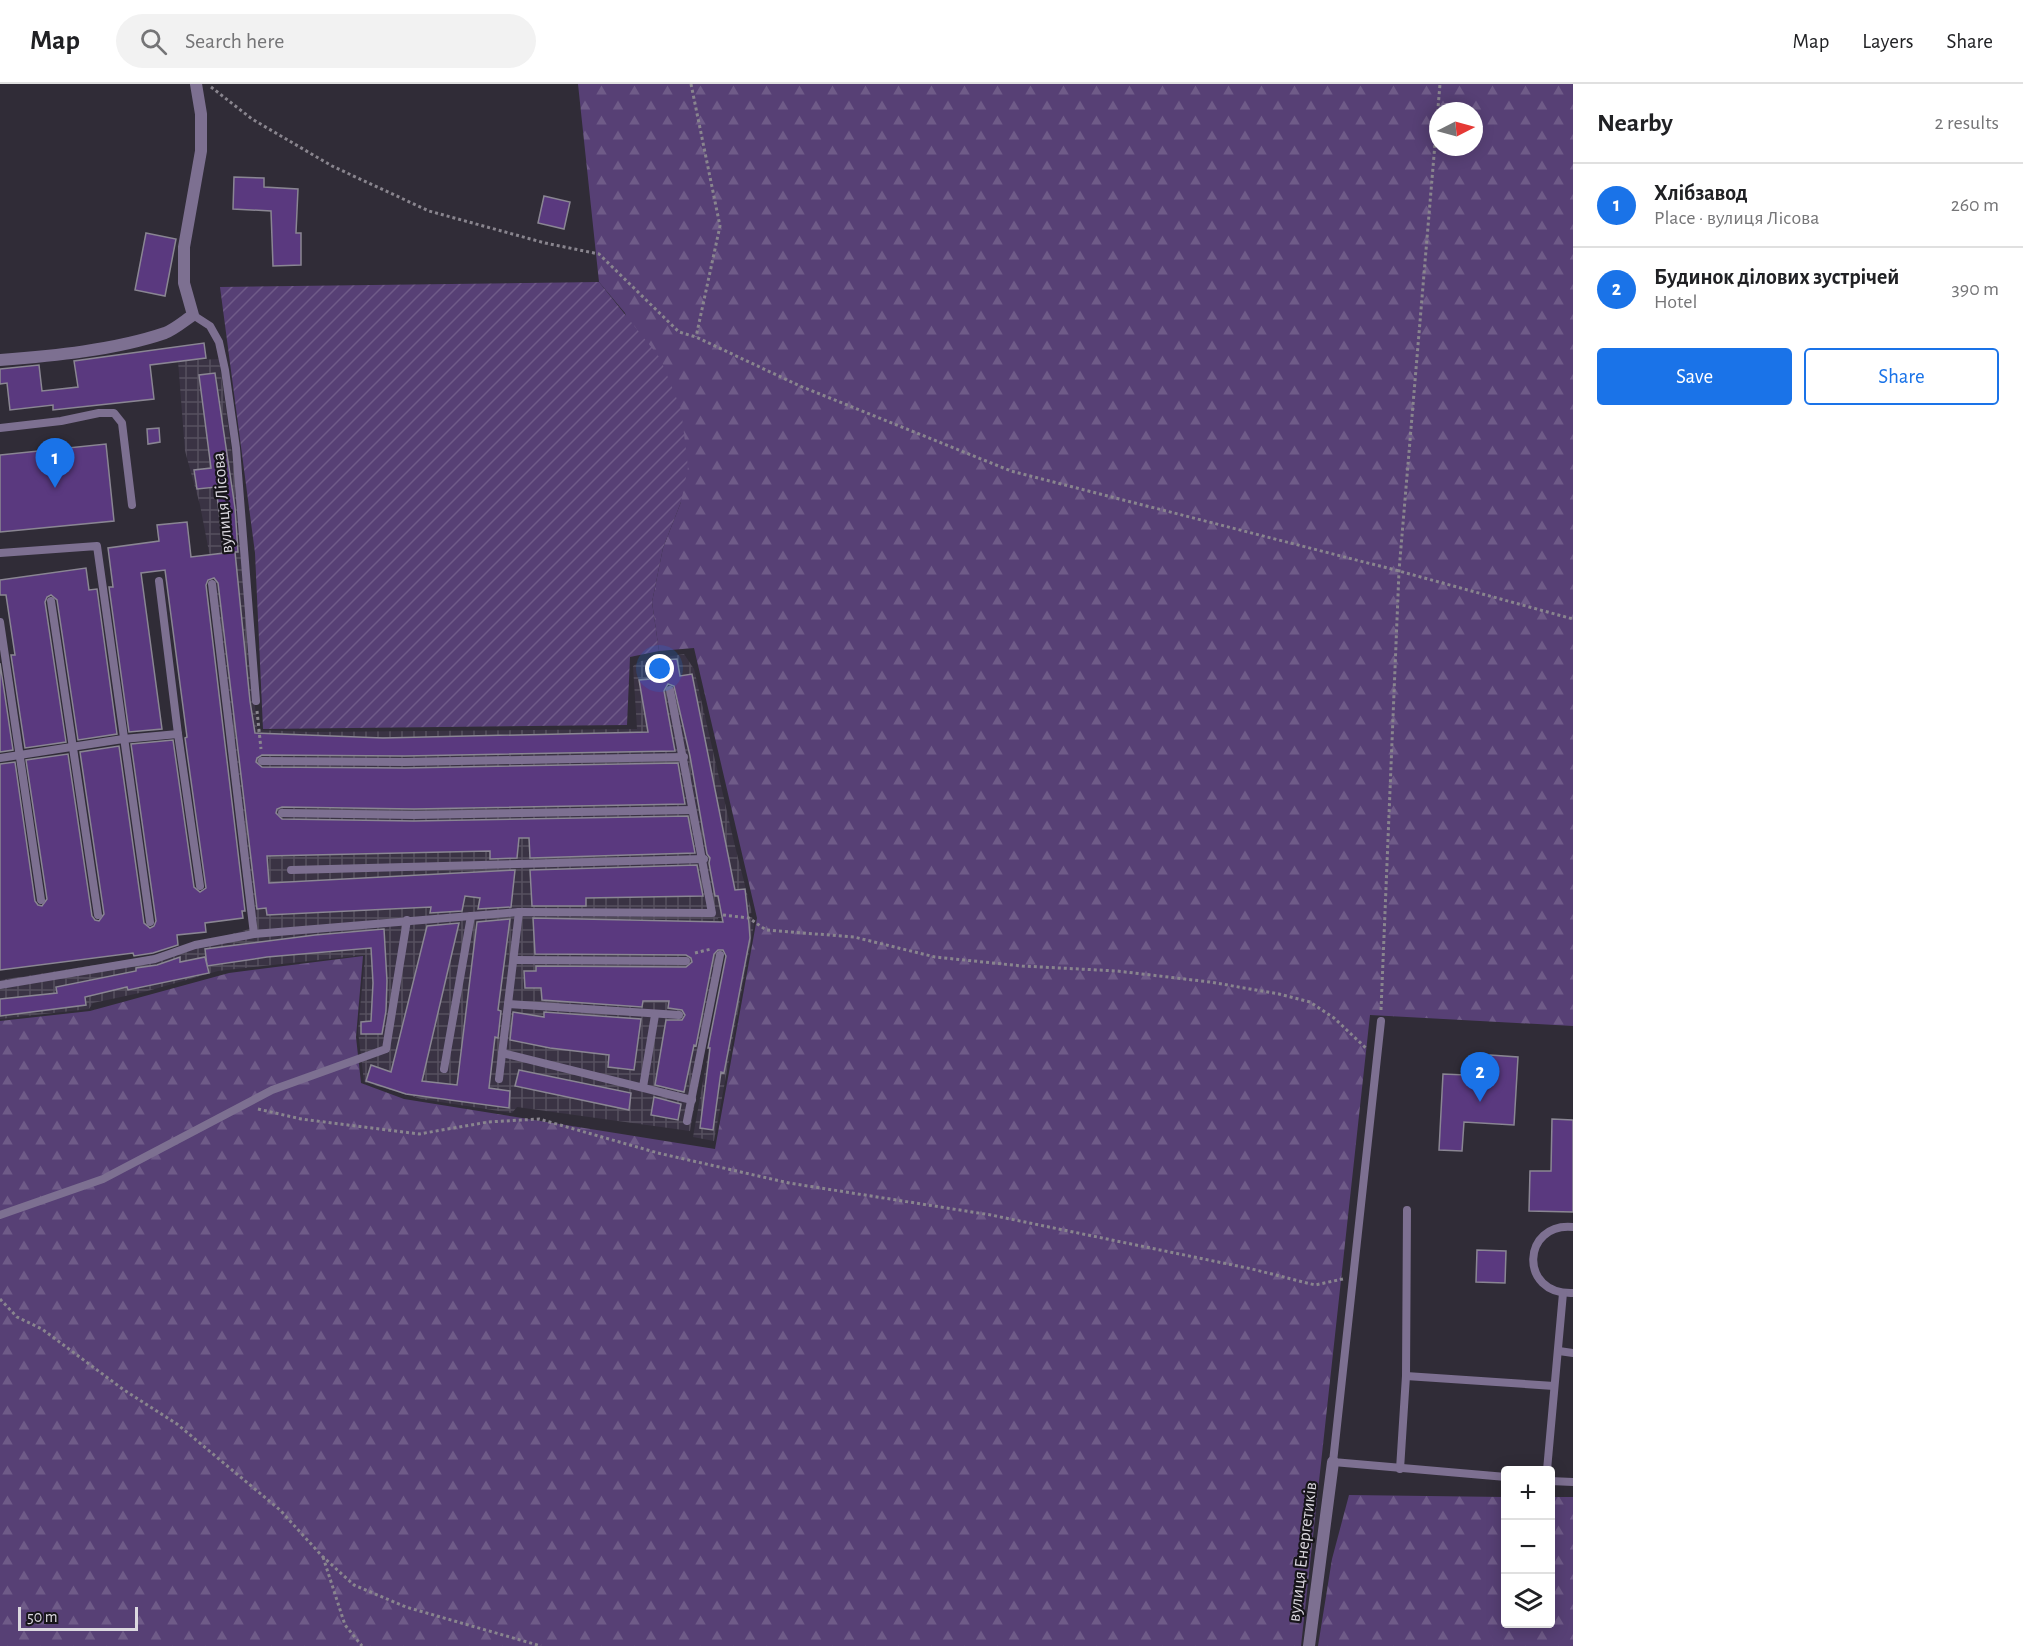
<!DOCTYPE html>
<meta charset="utf-8">
<style>
:root{--surface:#fff;--page:#f2f2f2;--text:#202124;--muted:#757577;--line:#e0e0e0;--accent:#1a73e8}
body{margin:0;font-family:"Alegreya Sans",sans-serif;background:var(--page);color:var(--text)}
.controls{position:absolute;right:18px;bottom:18px;display:grid;overflow:hidden;border-radius:6px;box-shadow:0 3px 15px #0003}
.controls button{width:54px;height:54px;display:grid;place-items:center;padding:0;border:0;border-bottom:2px solid var(--line);background:var(--surface);color:var(--text);font:30px sans-serif}
.compass{position:absolute;left:1429px;top:18px;width:54px;height:54px;border-radius:50%;background:var(--surface);box-shadow:0 3px 15px #0003;rotate:84deg}
.scale{position:absolute;left:18px;bottom:15px;width:120px;box-sizing:border-box;padding-left:6px;border:3px solid #dcd9e0;border-top:0;font-size:16px;line-height:21px;white-space:nowrap;color:#dcd9e0;-webkit-text-stroke:4px #17151a;paint-order:stroke}
.you{position:absolute;left:660px;top:585px;width:21px;height:21px;margin:-15px;border:4px solid #fff;border-radius:50%;background:#1a73e8;box-shadow:0 0 0 9px #1a73e833}
.badge{display:grid;place-items:center;width:39px;height:39px;border-radius:50%;background:var(--accent);color:#fff;font-size:20px;font-weight:700}
.pin{position:absolute;translate:-50% -50px;filter:drop-shadow(0 2px 3px #0008)}
.pin::after{content:'';position:absolute;top:32px;width:21px;height:18px;background:inherit;clip-path:polygon(0 0,100% 0,50% 100%)}
.list{margin:0;padding:0;list-style:none}
h2{display:flex;justify-content:space-between;align-items:center;height:78px;margin:0;padding:0 24px;font-size:26px}
h2 small{font-size:20px;font-weight:400;color:var(--muted)}
.list li{display:grid;grid-template-columns:39px 1fr auto;gap:18px;align-items:center;box-sizing:border-box;height:84px;padding:0 24px;border-top:2px solid var(--line)}
.list b{display:block;font-size:22px;white-space:nowrap}
.list p{margin:0;font-size:20px;white-space:nowrap;color:var(--muted)}
.list em{font-size:20px;font-style:normal;color:var(--muted)}
.actions{display:flex;gap:12px;padding:18px 24px}
.actions a{flex:1;padding:14px 0;border:2px solid var(--accent);border-radius:6px;text-align:center;font-size:21px;color:var(--accent)}
.actions .main{background:var(--accent);color:#fff}
.icon{flex:none;width:33px;height:33px;fill:none;stroke:currentColor;stroke-width:2;stroke-linecap:round;stroke-linejoin:round}
.map{position:relative;flex:none;width:1573px;height:1562px;overflow:hidden}
header{display:flex;align-items:center;gap:36px;box-sizing:border-box;height:84px;padding:0 30px;background:var(--surface);border-bottom:2px solid var(--line)}
header strong{font-size:28px}
nav{display:flex;gap:33px;margin-inline-start:auto;font-size:21px}
.search{width:420px;height:54px;background:var(--page);display:flex;align-items:center;gap:15px;box-sizing:border-box;padding:0 21px;border-radius:33px;color:var(--muted);font-size:22px}
main{display:flex}
aside{flex:1;background:var(--surface)}
.map>svg:first-child{display:block}
</style>
<header>
<strong>Map</strong>
<div class="search"><svg class="icon" aria-label="search" viewBox="0 0 24 24"><circle cx="10" cy="10" r="6"/><path d="M15 15l6 6"/></svg>Search here</div>
<nav><a>Map</a><a>Layers</a><a>Share</a></nav>
</header>
<main>
<div class="map">
<svg width="1573" height="1562" viewBox="0 0 1573 1562">
<defs>
<pattern id="industrial-grid" width="8" height="8" patternUnits="userSpaceOnUse" patternTransform="scale(1.5)"><rect width="8" height="8" fill="#3a3344"/><path d="M0 4h8M4 0v8" fill="none" stroke="#56505f"/></pattern>
<pattern id="forest-firs" width="22" height="20" patternUnits="userSpaceOnUse" patternTransform="scale(1.5)"><rect width="22" height="20" fill="#574075"/><path d="M5 1l3.5 6h-7zM16 11l3.5 6h-7z" fill="#6f5b88"/></pattern>
<pattern id="garden-furrows" width="10" height="10" patternUnits="userSpaceOnUse" patternTransform="scale(1.5)"><rect width="10" height="10" fill="#574075"/><path d="M-1 1l2-2M0 10L10 0M9 11l2-2" fill="none" stroke="#6f5b88"/></pattern>
</defs>
<rect width="100%" height="100%" fill="#302c37"/>
<g fill="url(#industrial-grid)">
<polygon points="219,275 237,407 257,646 312,648 637,645 633,582 641,577 684,570 694,585 734,758 752,829 718,834 724,862 690,1047 517,1023 512,1029 421,1015 364,998 358,947 365,871 218,887 144,908 93,919 89,925 0,935 0,896 146,873 257,843 214,494 200,421 185,367 178,277"/>
<polygon points="752,833 754,841 714,1057 693,1053 727,863 721,835"/>
</g>
<g fill="url(#forest-firs)" fill-rule="evenodd">
<path d="M578,0H1573V942L1370,931L1301,1562H0V937L90,927L229,889L363,872L356,953L361,999L404,1015L715,1065L757,834L694,564L659,567L652,518L663,464L681,418L625,229L599,198ZM1438,27H1474V63H1438Z"/>
<polygon points="1349,1411 1505,1413 1506,1540 1550,1540 1551,1413 1573,1413 1573,1562 1318,1562 1332,1475"/>
</g>
<polygon fill="url(#garden-furrows)" points="599,198 660,274 681,325 688,383 681,418 663,464 652,518 659,567 630,573 627,641 263,645 255,469 220,203"/>
<g fill="#5a397f" stroke="#8a8693" stroke-width="1.5">
<polygon points="234,93 264,94 264,103 298,105 296,149 301,149 301,181 273,182 271,127 233,125"/>
<polygon points="544,112 570,118 564,145 538,139"/>
<polygon points="146,149 176,155 165,212 135,206"/>
<polygon points="204,259 206,274 150,281 154,315 53,326 53,321 10,326 7,299 0,300 0,285 39,281 42,307 78,303 74,277"/>
<polygon points="215,289 235,424 238,468 235,468 250,617 255,649 383,654 648,648 639,596 650,595 649,577 677,575 680,592 692,590 735,806 745,805 749,840 750,854 724,989 721,988 713,1046 700,1044 710,964 708,964 726,872 723,866 718,866 714,870 696,962 694,961 684,1008 655,1001 666,936 682,936 685,931 682,926 668,924 669,917 643,917 642,923 542,916 541,904 525,904 524,887 536,887 536,882 686,883 692,878 691,874 686,871 535,870 533,834 723,838 718,812 715,812 709,779 710,774 707,770 690,672 674,602 668,600 664,607 675,667 405,672 262,671 257,674 256,678 262,683 405,684 678,679 685,720 414,725 282,723 277,725 276,729 282,735 414,737 688,732 695,769 530,774 529,754 519,754 517,774 490,775 490,767 267,772 269,799 515,786 511,823 478,825 480,814 465,812 462,827 430,829 431,823 267,831 266,824 257,825 218,499 214,494 208,496 206,501 245,827 242,827 243,834 205,839 206,848 177,851 178,861 153,869 134,872 133,869 0,886 0,680 15,678 35,817 38,821 42,822 47,815 26,676 68,670 92,832 95,836 99,837 104,830 80,668 119,662 144,839 150,844 154,842 156,837 131,660 173,656 194,803 200,808 206,804 185,654 187,653 165,486 141,489 162,645 129,648 109,503 113,503 108,464 159,457 157,441 187,438 191,473 224,469 216,403 197,405 194,386 211,384 199,291"/>
<polygon points="159,344 160,358 148,360 147,345"/>
<polygon points="106,360 114,437 0,448 0,371"/>
<polygon points="86,484 89,506 97,505 117,650 78,656 57,516 51,511 47,513 45,518 66,658 25,664 11,571 15,571 6,511 0,511 0,496"/>
<polygon points="0,579 13,666 0,668"/>
<polygon points="697,781 703,812 586,814 586,822 532,822 530,786"/>
<polygon points="510,835 498,926 501,927 498,954 495,953 489,1004 510,1007 509,1024 406,1010 366,997 371,981 391,988 427,842 459,839 422,997 457,1001 477,838"/>
<polygon points="384,845 387,897 386,927 382,950 361,950 361,938 371,937 373,899 371,864 267,873 207,882 205,865 315,851"/>
<polygon points="180,873 180,878 205,873 209,889 128,906 127,903 85,913 86,921 0,932 0,915 57,909 56,903 136,887 136,884 157,881"/>
<polygon points="513,928 544,933 544,928 641,935 634,986 608,983 609,971 550,964 510,956"/>
<polygon points="1490,971 1518,973 1514,1041 1464,1038 1462,1067 1439,1066 1443,990 1489,992"/>
<polygon points="519,986 631,1009 629,1026 515,1002"/>
<polygon points="654,1013 681,1020 678,1036 651,1031"/>
<polygon points="1552,1035 1573,1036 1573,1128 1529,1127 1530,1087 1551,1087"/>
<polygon points="1477,1166 1506,1167 1505,1199 1476,1198"/>
</g>
<g fill="none" stroke-linecap="round" stroke-linejoin="round">
<g stroke="#89858e" stroke-width="3" stroke-dasharray="3 3" stroke-linecap="butt">
<polyline points="691,0 720,142 696,253"/>
<polyline points="211,3 252,35 332,82 429,127 545,159 599,170 679,248 696,253 800,302 1011,387 1399,487 1573,535"/>
<polyline points="257,627 261,665"/>
<polyline points="723,831 749,834 766,846 854,853 935,873 1022,882 1117,887 1210,898 1279,910 1310,918 1334,934 1367,965"/>
<polyline points="695,869 711,865"/>
<polyline points="1381,926 1399,487 1440,0"/>
<polyline points="258,1025 301,1035 419,1050 488,1038 539,1035 658,1069 789,1099 991,1131 1252,1185 1315,1201 1343,1195"/>
<polyline points="0,1215 17,1233 42,1245 124,1306 177,1340 280,1426 322,1472 354,1501 406,1523 541,1562"/>
<polyline points="323,1473 345,1541 362,1562"/>
</g>
<g stroke="#7d7091" stroke-width="8">
<polyline points="193,231 210,242 219,258 225,286 236,364 256,617"/>
<polyline points="0,344 61,337 99,329 114,329 122,339 132,421"/>
<polyline points="0,469 97,462 150,838"/>
<polyline points="159,497 178,650 200,802"/>
<polyline points="212,500 254,850"/>
<polyline points="51,517 98,831"/>
<polyline points="0,538 41,816"/>
<polyline points="0,674 123,655 178,650"/>
<polyline points="262,677 405,678 684,673"/>
<polyline points="282,729 414,731 692,726"/>
<polyline points="291,786 704,775"/>
<polyline points="514,876 686,877"/>
<polyline points="0,901 155,875 195,861 254,850 519,828 712,829 670,606"/>
<polyline points="508,920 679,931"/>
<polyline points="1381,937 1333,1378 1506,1393"/>
<polyline points="502,969 692,1016"/>
<polyline points="444,985 471,832"/>
<polyline points="499,995 519,828"/>
<polyline points="643,1003 655,931"/>
<polyline points="687,1037 720,871"/>
<polyline points="0,1131 103,1095 272,1006 386,965 407,836"/>
<path d="M1573,1143C1522,1138 1518,1211 1573,1209"/>
<polyline points="1559,1267 1573,1269"/>
<polyline points="1406,1292 1554,1302"/>
<polyline points="1400,1385 1406,1292 1407,1126"/>
<polyline points="1547,1386 1563,1209"/>
<polyline points="1550,1397 1573,1398"/>
</g>
<g stroke="#7d7091" stroke-width="12">
<path d="M0,276C53,272 115,266 165,249C175,245 184,237 193,231L184,199V163L201,67V30L196,0"/>
<polyline points="1309,1562 1333,1378"/>
</g>
</g>
<g text-anchor="middle" dominant-baseline="central" stroke-width="4.5" stroke-linejoin="round" paint-order="stroke">
<g font-size="18" fill="#dcd9e0" stroke="#17151a">
<text transform="translate(223 419) rotate(-95)">вулиця Лісова</text>
<text transform="translate(1303 1468) rotate(-83)">вулиця Енергетиків</text>
</g>
</g>
</svg>
<div class="controls">
<button>+</button>
<button>−</button>
<button><svg class="icon" aria-label="layers" viewBox="0 0 24 24"><path d="M12 4l9 5-9 5-9-5zM3 14l9 5 9-5"/></svg></button>
</div>
<svg class="compass" viewBox="-18 -18 36 36"><path d="M0-13l5 13h-10z" fill="#e53935"/><path d="M0 13l5-13h-10z" fill="#757577"/></svg>
<div class="scale">50 m</div>
<div class="you"></div>
<div class="pin badge" style="left:55px;top:404px">1</div>
<div class="pin badge" style="left:1480px;top:1018px">2</div>
</div>
<aside>
<h2>Nearby<small>2 results</small></h2>
<ul class="list">
<li><span class="badge">1</span><div><b>Хлібзавод</b><p>Place · вулиця Лісова</p></div><em>260 m</em></li>
<li><span class="badge">2</span><div><b>Будинок ділових зустрічей</b><p>Hotel</p></div><em>390 m</em></li>
</ul>
<div class="actions"><a class="main">Save</a><a>Share</a></div>
</aside>
</main>
